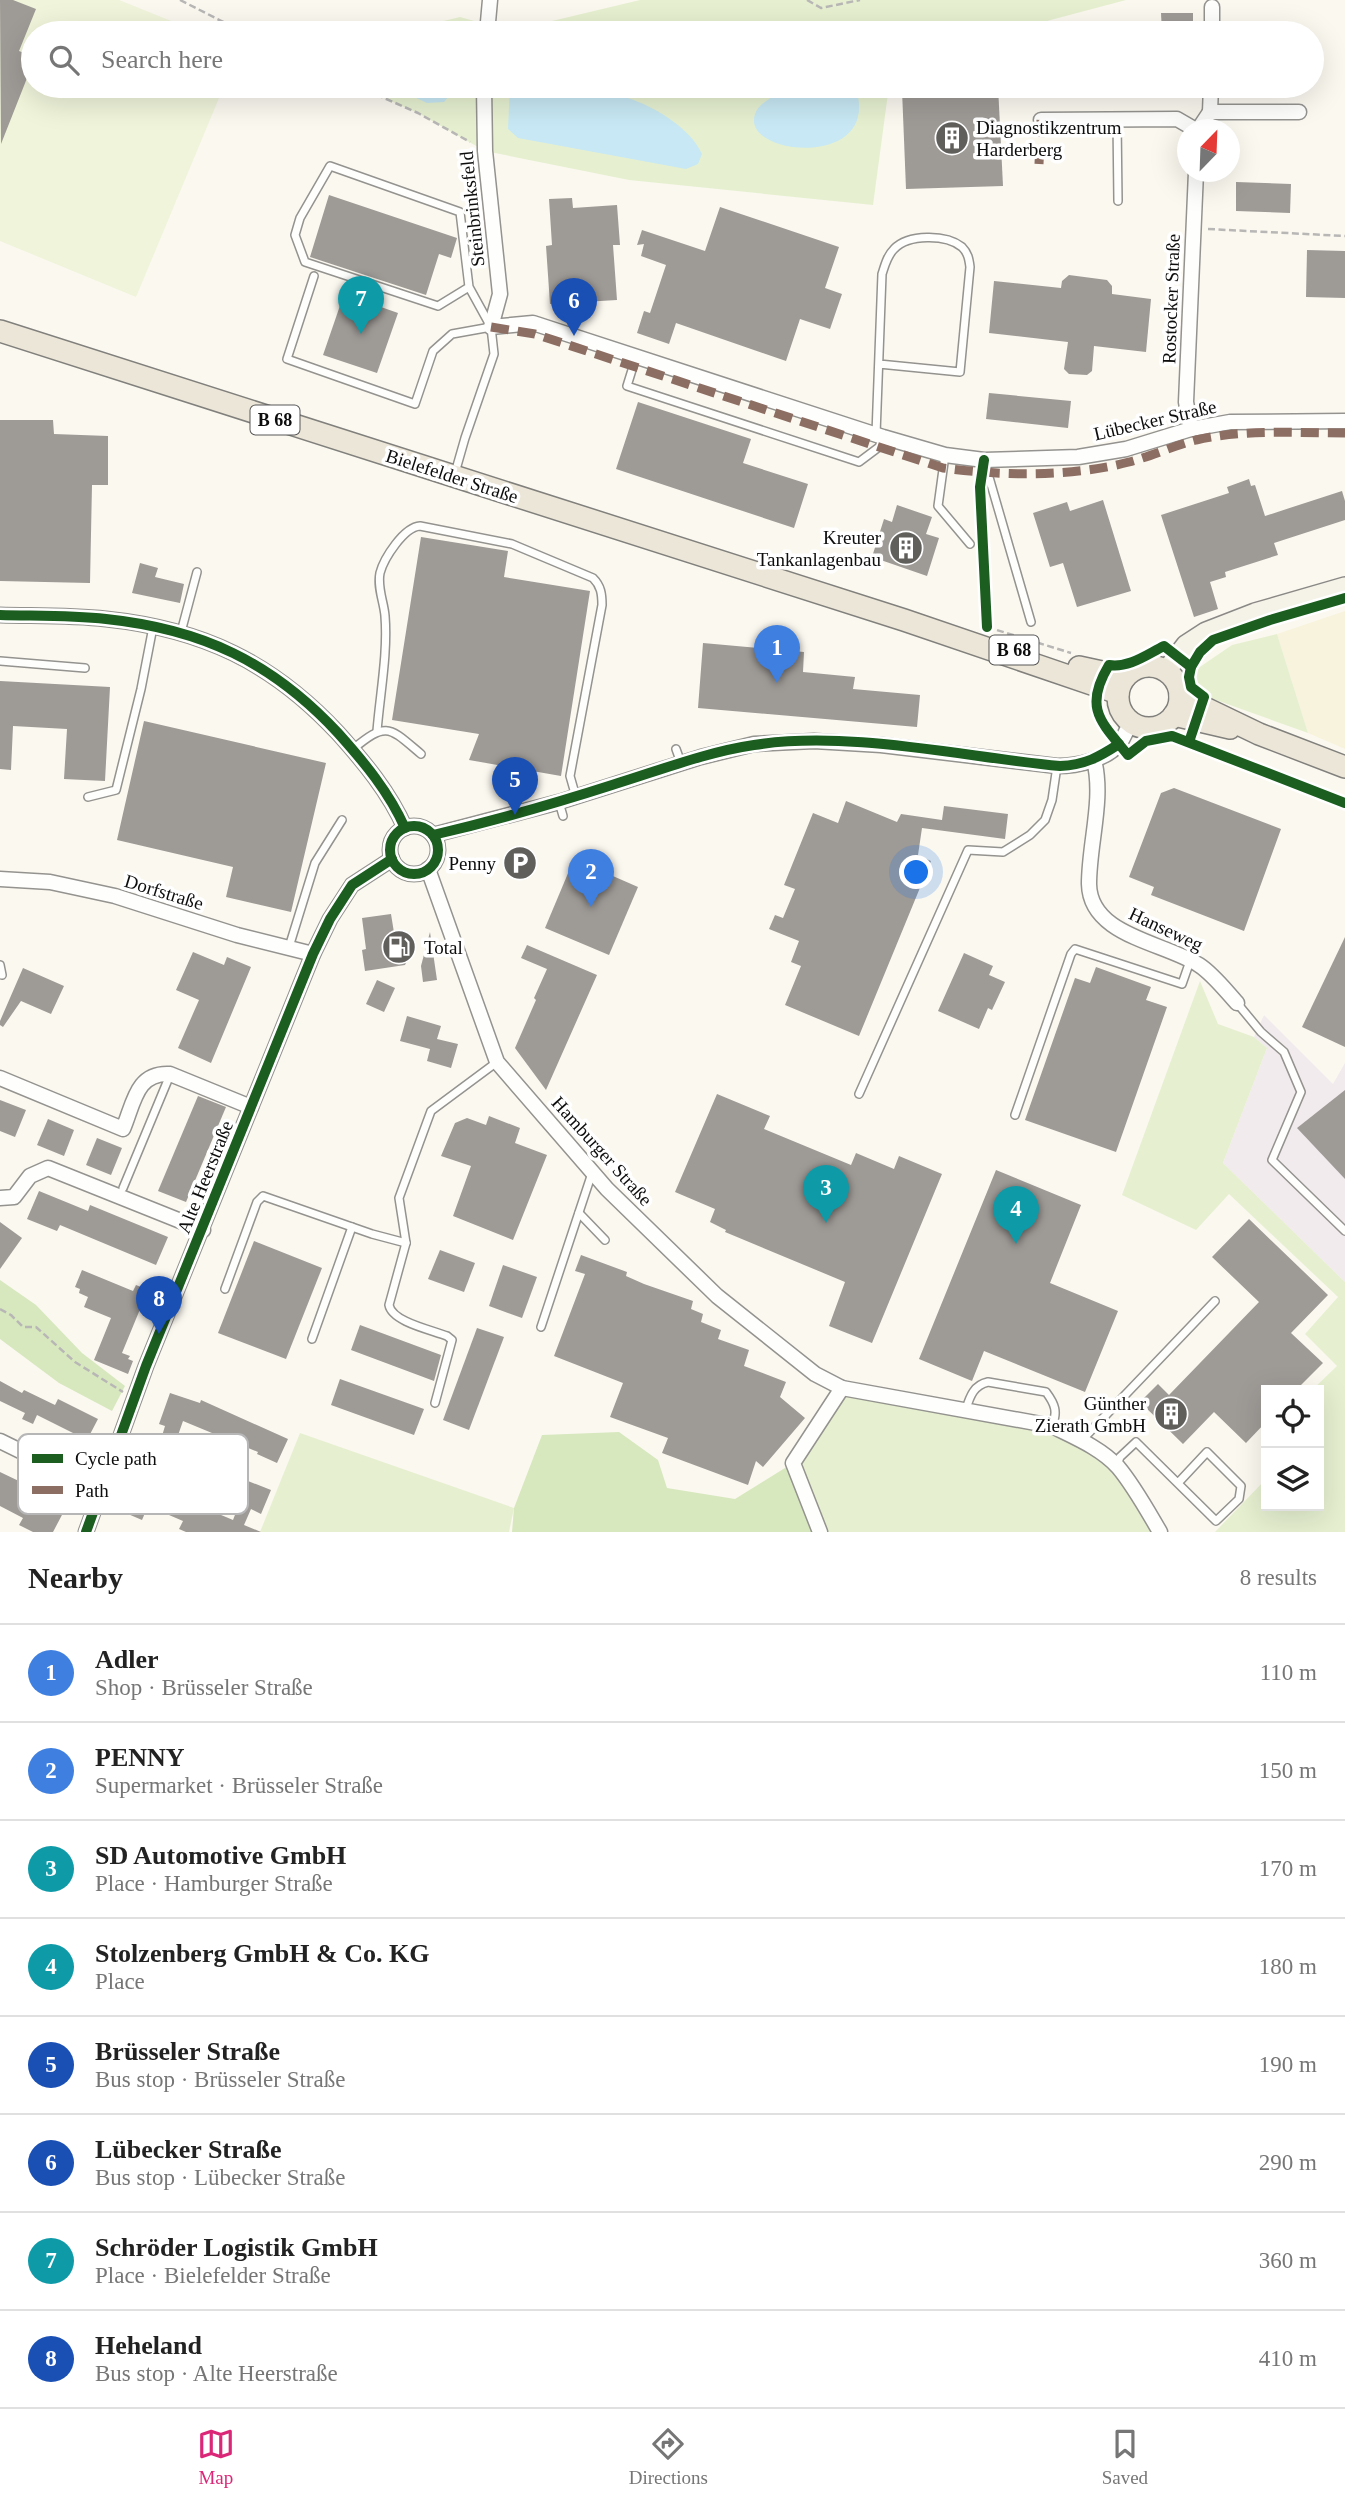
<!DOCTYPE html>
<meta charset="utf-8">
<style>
:root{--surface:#fff;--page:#f6f6f6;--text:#222;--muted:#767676;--line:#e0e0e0;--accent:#db2777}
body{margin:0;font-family:"Times New Roman",serif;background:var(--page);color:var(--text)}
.controls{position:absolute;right:21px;bottom:21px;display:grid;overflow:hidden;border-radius:0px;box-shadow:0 7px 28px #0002}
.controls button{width:63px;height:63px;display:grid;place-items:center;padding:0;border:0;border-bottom:2px solid var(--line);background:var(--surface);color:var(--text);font:35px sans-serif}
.compass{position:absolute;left:1177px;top:119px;width:63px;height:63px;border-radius:50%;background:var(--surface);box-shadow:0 7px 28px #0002;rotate:23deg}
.you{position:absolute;left:917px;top:873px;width:24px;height:24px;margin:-18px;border:5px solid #fff;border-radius:50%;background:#1a73e8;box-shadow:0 0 0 10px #1a73e833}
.badge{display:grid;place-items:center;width:46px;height:46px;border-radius:50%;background:var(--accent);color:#fff;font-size:23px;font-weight:700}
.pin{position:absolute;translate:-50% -58px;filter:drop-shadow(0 2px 4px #0008)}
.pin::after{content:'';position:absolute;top:37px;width:24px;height:21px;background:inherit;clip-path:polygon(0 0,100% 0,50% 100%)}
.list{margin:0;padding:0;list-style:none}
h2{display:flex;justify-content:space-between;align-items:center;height:91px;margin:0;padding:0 28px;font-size:30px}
h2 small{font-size:23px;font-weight:400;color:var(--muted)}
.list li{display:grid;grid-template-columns:46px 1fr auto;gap:21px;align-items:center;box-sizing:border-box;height:98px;padding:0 28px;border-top:2px solid var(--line)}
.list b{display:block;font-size:26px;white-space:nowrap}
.list p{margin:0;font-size:23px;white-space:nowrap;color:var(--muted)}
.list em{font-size:23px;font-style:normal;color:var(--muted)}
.icon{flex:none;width:38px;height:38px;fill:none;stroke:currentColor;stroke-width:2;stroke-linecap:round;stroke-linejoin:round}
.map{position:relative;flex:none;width:1345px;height:1532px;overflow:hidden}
.search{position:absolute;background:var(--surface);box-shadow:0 7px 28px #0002;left:21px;right:21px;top:21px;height:77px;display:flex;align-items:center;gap:18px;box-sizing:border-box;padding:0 24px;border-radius:38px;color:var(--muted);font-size:26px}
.sheet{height:875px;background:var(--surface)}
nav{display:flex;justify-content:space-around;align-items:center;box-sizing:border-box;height:98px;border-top:2px solid var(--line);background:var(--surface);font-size:19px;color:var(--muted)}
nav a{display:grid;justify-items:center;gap:4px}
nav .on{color:var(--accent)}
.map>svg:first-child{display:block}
</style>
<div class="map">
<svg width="1345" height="1532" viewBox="0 0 1345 1532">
<rect width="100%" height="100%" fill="#fbf8f0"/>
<polygon fill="#f2ebee" points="1264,1015 1333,1084 1345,1063 1345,1282 1223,1163 1267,1048 1254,1037"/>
<polygon fill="#f8f3dd" points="1345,611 1345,749 1308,733 1277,634"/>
<g fill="#e6f0d0">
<polygon points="640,0 1126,0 1002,33 394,33 460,17 510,31"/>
<polygon points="357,86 889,86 873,205 629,180 485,151 418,113"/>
<polygon points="1277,634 1308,733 1202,695 1194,671 1232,645"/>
<polygon points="1200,981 1218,1024 1254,1037 1267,1048 1223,1163 1345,1282 1345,1532 1215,1532 1266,1479 1266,1506 1319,1506 1319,1390 1312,1390 1337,1366 1305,1334 1338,1297 1229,1194 1196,1230 1122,1195"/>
<polygon points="842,1388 1052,1426 1116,1465 1160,1532 820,1532 793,1463"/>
<polygon points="300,1433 514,1508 509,1532 260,1532"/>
</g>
<g fill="#d7e8be">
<polygon points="0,1280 36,1305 82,1353 125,1386 112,1411 59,1383 0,1339"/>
<polygon points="619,1432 658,1460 667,1488 735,1499 793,1463 820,1532 512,1532 514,1508 542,1435"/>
</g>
<polygon fill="#eff4da" points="0,0 119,0 201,33 33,33 33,86 224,86 136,297 0,241"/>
<g fill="#c7e8f4">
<polygon points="391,86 453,86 453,91 444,102 427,103"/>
<path d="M510,86H551L567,96C575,95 585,92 594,92C629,91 688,121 702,154L698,164L686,169L518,138L508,129Z"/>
<path d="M794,86H855C885,170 740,157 755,114C760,100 782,93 794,86Z"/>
</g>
<g fill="#9e9a96">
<polygon points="0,0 13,0 36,9 19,51 27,54 22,65 31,68 1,144"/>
<polygon points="1161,13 1193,13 1193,33 1162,33"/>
<polygon points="998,86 1003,186 906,189 902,90"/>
<polygon points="1236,182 1291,184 1290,213 1236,211"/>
<polygon points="329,195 457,238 451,258 439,254 426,295 310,257"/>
<polygon points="572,198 573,208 617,205 620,245 613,245 617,300 550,304 546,246 552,245 549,199"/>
<polygon points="720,207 839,247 825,288 842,294 830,329 800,319 786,361 676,323 669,344 637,333 644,311 650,313 666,265 641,256 644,244 637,245 642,230 705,251"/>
<polygon points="1307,250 1345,251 1345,298 1306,297"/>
<polygon points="1069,275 1107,280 1112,286 1112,294 1151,299 1146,352 1094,346 1092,371 1087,375 1069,374 1064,369 1068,342 989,333 994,281 1061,288 1062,281"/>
<polygon points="344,294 398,313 377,373 323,355"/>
<polygon points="989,393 1071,401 1068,428 986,419"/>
<polygon points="638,402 751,439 743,463 808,484 794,528 616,469"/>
<polygon points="0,420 53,420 54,434 108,436 108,485 92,485 90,583 0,581"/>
<polygon points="1249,479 1251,486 1255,485 1265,516 1342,491 1345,501 1345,520 1274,543 1278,555 1225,572 1226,577 1210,582 1218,609 1194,617 1161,515 1229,493 1227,487"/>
<polygon points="1103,500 1131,591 1077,607 1063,563 1050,567 1033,513 1067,502 1070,511"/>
<polygon points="897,505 932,517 926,534 939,538 927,576 872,557 884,519 892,522"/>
<polygon points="421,537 508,551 504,577 590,591 561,776 469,760 479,734 392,720"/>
<polygon points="140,563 158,568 155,577 184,584 180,603 132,593"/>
<polygon points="703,643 804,652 803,672 855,677 853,689 920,695 917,727 698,708"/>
<polygon points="0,681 110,687 105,781 64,779 67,729 13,726 11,770 0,769"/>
<polygon points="144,721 326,763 291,912 226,897 233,867 117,840"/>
<polygon points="1174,788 1281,829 1244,931 1151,895 1154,887 1129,877 1161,793"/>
<polygon points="846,801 897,822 901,814 942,820 944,806 1008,814 1005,839 922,828 918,855 931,861 859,1036 785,1005 801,966 791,962 799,941 769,929 775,915 783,918 795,889 784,885 813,813 838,823"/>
<polygon points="574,859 638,887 609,955 545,928"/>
<polygon points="391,914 396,945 415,943 405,965 365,971 362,950 366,949 362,918"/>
<polygon points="430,932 437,980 423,982 421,966"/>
<polygon points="1345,937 1345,1047 1302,1027"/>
<polygon points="527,945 597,975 546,1090 515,1048 536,1000 534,998 547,969 521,958"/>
<polygon points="193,952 224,965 227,957 251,967 211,1063 178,1048 199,1000 176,990"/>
<polygon points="964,953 993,966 989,975 1005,982 992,1010 988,1008 979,1029 938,1011"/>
<polygon points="1096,967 1151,987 1146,1000 1167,1007 1116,1152 1025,1120 1075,978 1090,983"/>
<polygon points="23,968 64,986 51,1014 21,1001 3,1027 0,1025 0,1021"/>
<polygon points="377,980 395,988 384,1012 366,1004"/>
<polygon points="407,1016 441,1026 437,1039 458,1044 451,1068 427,1061 430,1049 400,1041"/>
<polygon points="1345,1090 1345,1179 1297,1128"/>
<polygon points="717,1094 770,1116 764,1129 851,1165 856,1153 894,1169 899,1156 942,1174 872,1343 829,1326 845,1282 725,1232 726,1230 710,1222 715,1209 675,1192"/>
<polygon points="198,1096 226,1107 186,1202 158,1191"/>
<polygon points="0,1100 26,1110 15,1137 0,1131"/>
<polygon points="489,1116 520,1128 515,1143 547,1155 513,1240 453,1216 471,1166 441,1156 455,1123 467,1118 486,1125"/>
<polygon points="48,1119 74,1130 64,1156 37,1145"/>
<polygon points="97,1138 122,1148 111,1175 86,1165"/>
<polygon points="996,1170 1081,1205 1050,1283 1118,1311 1085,1392 984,1351 972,1381 919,1359"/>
<polygon points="39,1191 88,1211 90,1205 168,1237 156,1265 60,1225 57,1231 27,1219"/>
<polygon points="1249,1219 1328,1295 1291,1333 1323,1363 1296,1390 1266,1390 1266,1422 1246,1443 1214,1412 1183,1444 1140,1402 1158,1384 1169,1395 1259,1302 1212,1257"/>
<polygon points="0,1222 22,1238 0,1269"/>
<polygon points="254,1241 322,1268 286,1359 218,1333"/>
<polygon points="440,1250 475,1263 464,1292 428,1279"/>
<polygon points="581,1255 627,1272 626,1276 644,1284 693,1301 691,1309 703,1314 701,1322 721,1330 718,1339 749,1350 744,1366 786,1382 780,1397 805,1418 763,1467 756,1461 748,1485 662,1453 668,1438 610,1417 623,1383 554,1356 585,1274 575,1271"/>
<polygon points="503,1265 537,1277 522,1318 489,1306"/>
<polygon points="82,1270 133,1291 136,1285 153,1292 148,1304 143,1302 122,1353 130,1356 128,1359 133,1361 128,1374 94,1360 111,1318 84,1307 88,1297 79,1293 80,1289 75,1287"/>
<polygon points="360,1325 441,1355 434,1381 351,1350"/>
<polygon points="477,1328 504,1337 469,1430 443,1420"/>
<polygon points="340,1379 424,1409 414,1435 331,1405"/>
<polygon points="0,1381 22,1393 24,1390 55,1405 58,1399 98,1419 87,1440 37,1415 33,1424 22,1419 25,1413 0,1401"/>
<polygon points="170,1393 200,1403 201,1400 288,1439 277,1463 257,1454 258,1452 183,1421 176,1441 162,1436 165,1426 159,1424"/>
<polygon points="0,1472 23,1483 19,1491 63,1513 53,1532 33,1532 19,1525 23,1518 0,1506"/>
<polygon points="135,1478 166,1491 168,1486 197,1499 195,1504 233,1520 248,1481 271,1490 261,1514 251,1509 244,1525 261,1532 186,1532 179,1529 183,1521 148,1506 142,1520 121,1511"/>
</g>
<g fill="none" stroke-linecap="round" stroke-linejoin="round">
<g stroke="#94938f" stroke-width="10">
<g id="lane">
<polyline points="1117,120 1118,201"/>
<polyline points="314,276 287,359 415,404 433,351 452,334 491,327"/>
<polyline points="636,357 627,386 859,462 879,447 883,438"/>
<path d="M876,434L882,274C885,265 887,256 894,249C908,234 946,234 962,247C968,253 969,259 970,267L960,372L879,364"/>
<polyline points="945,455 938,506 970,544"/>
<polyline points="984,460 1031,622"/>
<polyline points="455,473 465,438 494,354 491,327 469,287 460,212 330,166 300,218 295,235 305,262 438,306 469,287"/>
<polyline points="181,632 197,572"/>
<polyline points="0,661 85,668"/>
<path d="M377,731C380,694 388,653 385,616C384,602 377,588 380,573C384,558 404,527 420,526L512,544L593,578C601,586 602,594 602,605L570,776L576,797"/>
<path d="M353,749C387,721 389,727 421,754"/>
<polyline points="676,749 681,763"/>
<polyline points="88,797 116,790 141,689 153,627"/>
<polyline points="559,802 563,816"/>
<polyline points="289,947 315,863 342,820"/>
<polyline points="0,965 2,975"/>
<polyline points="1237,1003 1261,1032 1284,1052 1301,1092 1272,1160 1345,1231"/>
<polyline points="859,1094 968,850 1003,852 1030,835 1045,820 1052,800 1057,766"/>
<polyline points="1015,1115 1071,954 1075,949 1182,984 1190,961"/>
<polyline points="123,1188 170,1075"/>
<polyline points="579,1213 605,1240"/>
<polyline points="225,1289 257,1202 263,1196 372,1234 406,1243"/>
<polyline points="541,1327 592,1173"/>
<polyline points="312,1339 352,1227"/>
<path d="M435,1403L452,1340L447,1336C432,1330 392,1322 389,1305L406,1243L399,1198L431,1111L497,1062"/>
<path d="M966,1409C970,1396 974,1385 988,1382L1046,1392C1055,1404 1058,1412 1052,1426"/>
<polyline points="1082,1440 1215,1301"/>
<polyline points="1117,1465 1120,1457 1136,1442 1216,1521 1239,1499 1241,1486 1207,1452 1178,1483"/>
</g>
</g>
<g stroke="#94938f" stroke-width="17">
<g id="street">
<polyline points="487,33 490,0"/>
<polyline points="1212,33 1212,7"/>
<polyline points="484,86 485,151 500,294 491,327 533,323 883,437 945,455 984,460 1078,457 1126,449 1191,429 1230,422 1345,421"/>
<polyline points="1210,112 1211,86"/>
<polyline points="1041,120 1177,119 1196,130"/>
<polyline points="1198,130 1210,112 1299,112"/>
<polyline points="1191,429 1186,402 1196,172"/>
<path d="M0,615C35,616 71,615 106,619C202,629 272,662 338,733C364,762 389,792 405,828"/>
<path d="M1094,760C1104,799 1089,843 1089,884C1090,936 1163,942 1199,965C1213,974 1226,991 1237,1003"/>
<circle cx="414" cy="850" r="24"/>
<path d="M433,835L559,802L701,757L754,744L814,741L881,745L1057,766C1078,766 1106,760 1120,743C1124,737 1127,729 1131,722"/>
<path d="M428,869L497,1062L607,1189L717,1296L815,1374L842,1388L1052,1426C1074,1437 1101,1448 1118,1467C1134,1486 1147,1510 1160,1532"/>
<polyline points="0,879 50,882 115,896 237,935 313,954"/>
<path d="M0,1078L123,1129C134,1103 136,1072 170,1074L251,1107"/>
<polyline points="0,1198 14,1197 30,1176 48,1168 203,1230"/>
<polyline points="0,1441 102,1491"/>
<polyline points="116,1451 190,1478 208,1476"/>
<polyline points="86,1532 146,1366 313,954 330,919 352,885 392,859"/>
<polyline points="820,1532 793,1463 842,1388"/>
</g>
</g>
<g stroke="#8b8986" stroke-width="22">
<polyline id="secondary" points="1166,671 1186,645 1206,632 1255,613 1345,587"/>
</g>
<g stroke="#81807c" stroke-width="24">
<g id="primary">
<polyline points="0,331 904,620 1118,693"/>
<circle cx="1149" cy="697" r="31"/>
<polyline points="1079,667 1125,677"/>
<polyline points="1180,696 1259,734 1345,767"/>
<polyline points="1174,715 1230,728"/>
</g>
</g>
<g stroke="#b8b7b6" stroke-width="2.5" stroke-dasharray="7 3.5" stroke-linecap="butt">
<polyline points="180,0 245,33"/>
<polyline points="807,0 821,8 860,0"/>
<polyline points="357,86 418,113 470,142"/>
<polyline points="1208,229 1345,236"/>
<polyline points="987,627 1071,653"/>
<polyline points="0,1309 11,1315 23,1327 36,1327 75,1362 123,1392"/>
</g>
<use href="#lane" stroke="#fefefd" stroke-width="7"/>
<use href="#street" stroke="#fefefd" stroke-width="14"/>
<use href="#secondary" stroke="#f5f3e8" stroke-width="19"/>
<use href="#primary" stroke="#ece6d8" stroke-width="21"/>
<g stroke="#8d6e63" stroke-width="9" stroke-dasharray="18 9" stroke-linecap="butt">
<polyline points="1039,164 1041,120"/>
<path d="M491,327L535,334L943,468C1001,476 1072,477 1129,462C1152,456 1173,446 1196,440C1244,429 1296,433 1345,433"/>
<polyline points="116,1451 190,1478 208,1476"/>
</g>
<g stroke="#fff" stroke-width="15">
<g id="cycleway">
<polyline points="984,460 980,487 987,627"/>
<path d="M0,615C35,616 71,615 106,619C202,629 272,662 338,733C364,762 389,792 405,828"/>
<path d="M1191,667L1164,646C1146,655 1129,668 1109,665C1083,708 1101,722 1128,755L1146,741L1172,736L1345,803"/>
<polyline points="1189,742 1204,697 1191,687 1189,677 1191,667 1200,652 1213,640 1270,620 1345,598"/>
<circle cx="414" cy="850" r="24"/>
<path d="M433,835C493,821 553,804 612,785C658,771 706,752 754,745C849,730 964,757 1060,766C1085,765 1099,757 1119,744"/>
<polyline points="86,1532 146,1366 313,954 330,919 352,885 392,859"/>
</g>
</g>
<use href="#cycleway" stroke="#1b5e20" stroke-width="10"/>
</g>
<defs>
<g id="building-disc" transform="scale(1.75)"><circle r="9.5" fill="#605f5c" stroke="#fff"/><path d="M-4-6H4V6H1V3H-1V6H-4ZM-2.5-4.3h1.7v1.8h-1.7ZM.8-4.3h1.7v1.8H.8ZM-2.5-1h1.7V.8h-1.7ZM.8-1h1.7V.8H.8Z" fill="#fff"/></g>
<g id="parking-disc" transform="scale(1.75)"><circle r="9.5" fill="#605f5c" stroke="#fff"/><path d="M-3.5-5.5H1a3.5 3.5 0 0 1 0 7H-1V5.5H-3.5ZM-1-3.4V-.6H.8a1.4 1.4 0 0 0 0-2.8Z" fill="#fff"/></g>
<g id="fuel-disc" transform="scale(1.75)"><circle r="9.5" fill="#605f5c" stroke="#fff"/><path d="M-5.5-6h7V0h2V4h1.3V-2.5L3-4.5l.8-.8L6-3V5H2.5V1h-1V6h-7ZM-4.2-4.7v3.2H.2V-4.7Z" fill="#fff"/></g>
</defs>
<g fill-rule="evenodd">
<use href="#building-disc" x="952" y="138"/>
<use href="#building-disc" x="906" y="548"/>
<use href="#parking-disc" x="520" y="863"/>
<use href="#fuel-disc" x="399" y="947"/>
<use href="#building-disc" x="1171" y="1414"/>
</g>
<g text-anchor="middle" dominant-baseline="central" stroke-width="7" stroke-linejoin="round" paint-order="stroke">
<g fill="#fff" stroke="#565656" stroke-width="2">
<rect x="250.5" y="405.5" width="49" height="29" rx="5"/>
<rect x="989.5" y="635.5" width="49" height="29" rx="5"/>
</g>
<g font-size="18" font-weight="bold" fill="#0d0d0d">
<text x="275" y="420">B 68</text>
<text x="1014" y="650">B 68</text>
</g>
<g font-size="19" fill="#0d0d0d" stroke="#fff" text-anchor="end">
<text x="976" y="127" text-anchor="start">Diagnostikzentrum<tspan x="976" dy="22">Harderberg</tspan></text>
<text x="881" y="537">Kreuter<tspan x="881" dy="22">Tankanlagenbau</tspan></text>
<text x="496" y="863">Penny</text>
<text x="424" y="947" text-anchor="start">Total</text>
<text x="1146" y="1403">Günther<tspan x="1146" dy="22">Zierath GmbH</tspan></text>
</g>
<g font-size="19" fill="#0d0d0d" stroke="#fff">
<text transform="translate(472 209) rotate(-96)">Steinbrinksfeld</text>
<text transform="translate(1171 299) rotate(-88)">Rostocker Straße</text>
<text transform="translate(1155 420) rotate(-13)">Lübecker Straße</text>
<text transform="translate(452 476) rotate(18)">Bielefelder Straße</text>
<text transform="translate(164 892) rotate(17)">Dorfstraße</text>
<text transform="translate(1166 929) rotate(25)">Hanseweg</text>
<text transform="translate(602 1151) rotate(48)">Hamburger Straße</text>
<text transform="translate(205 1177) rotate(-68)">Alte Heerstraße</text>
</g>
</g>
<rect x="18" y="1434" width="230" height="80" rx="10" fill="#fff" stroke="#b6b6b6" stroke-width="2"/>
<rect x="32" y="1454" width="31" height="9" fill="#1b5e20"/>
<rect x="32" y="1486" width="31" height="8" fill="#8d6e63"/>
<g font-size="19" fill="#0d0d0d">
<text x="75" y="1465">Cycle path</text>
<text x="75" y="1497">Path</text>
</g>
</svg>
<div class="controls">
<button><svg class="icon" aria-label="locate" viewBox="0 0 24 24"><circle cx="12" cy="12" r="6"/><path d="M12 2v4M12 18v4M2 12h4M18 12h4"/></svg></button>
<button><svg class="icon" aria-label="layers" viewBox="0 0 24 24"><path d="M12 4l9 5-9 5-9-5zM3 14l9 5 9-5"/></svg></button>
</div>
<svg class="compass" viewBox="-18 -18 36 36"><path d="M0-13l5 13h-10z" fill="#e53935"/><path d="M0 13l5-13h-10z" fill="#767676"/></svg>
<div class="you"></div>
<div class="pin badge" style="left:777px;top:683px;background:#3f7fe0">1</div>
<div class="pin badge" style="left:591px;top:907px;background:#3f7fe0">2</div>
<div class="pin badge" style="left:826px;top:1223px;background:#0f9aa8">3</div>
<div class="pin badge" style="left:1016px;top:1244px;background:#0f9aa8">4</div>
<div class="pin badge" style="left:515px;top:815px;background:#1a4fb4">5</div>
<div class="pin badge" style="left:574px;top:336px;background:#1a4fb4">6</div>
<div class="pin badge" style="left:361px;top:334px;background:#0f9aa8">7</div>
<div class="pin badge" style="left:159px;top:1334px;background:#1a4fb4">8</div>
<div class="search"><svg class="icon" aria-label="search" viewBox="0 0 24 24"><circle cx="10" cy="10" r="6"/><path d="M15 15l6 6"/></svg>Search here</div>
</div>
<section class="sheet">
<h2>Nearby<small>8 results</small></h2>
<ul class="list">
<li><span class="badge" style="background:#3f7fe0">1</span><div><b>Adler</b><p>Shop · Brüsseler Straße</p></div><em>110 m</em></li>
<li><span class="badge" style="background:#3f7fe0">2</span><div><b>PENNY</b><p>Supermarket · Brüsseler Straße</p></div><em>150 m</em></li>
<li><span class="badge" style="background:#0f9aa8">3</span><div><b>SD Automotive GmbH</b><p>Place · Hamburger Straße</p></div><em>170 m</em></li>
<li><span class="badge" style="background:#0f9aa8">4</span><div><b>Stolzenberg GmbH &amp; Co. KG</b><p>Place</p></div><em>180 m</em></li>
<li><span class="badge" style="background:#1a4fb4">5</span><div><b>Brüsseler Straße</b><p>Bus stop · Brüsseler Straße</p></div><em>190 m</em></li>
<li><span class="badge" style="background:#1a4fb4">6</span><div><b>Lübecker Straße</b><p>Bus stop · Lübecker Straße</p></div><em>290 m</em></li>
<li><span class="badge" style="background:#0f9aa8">7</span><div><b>Schröder Logistik GmbH</b><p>Place · Bielefelder Straße</p></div><em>360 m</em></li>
<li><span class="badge" style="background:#1a4fb4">8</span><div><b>Heheland</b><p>Bus stop · Alte Heerstraße</p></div><em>410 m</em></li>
</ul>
</section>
<nav>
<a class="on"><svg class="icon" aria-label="map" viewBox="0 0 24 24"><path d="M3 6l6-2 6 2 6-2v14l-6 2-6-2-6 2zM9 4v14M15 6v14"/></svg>Map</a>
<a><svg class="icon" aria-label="directions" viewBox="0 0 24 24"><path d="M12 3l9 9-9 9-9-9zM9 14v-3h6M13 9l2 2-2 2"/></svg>Directions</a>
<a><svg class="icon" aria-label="saved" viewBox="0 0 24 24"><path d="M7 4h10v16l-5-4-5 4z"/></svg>Saved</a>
</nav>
